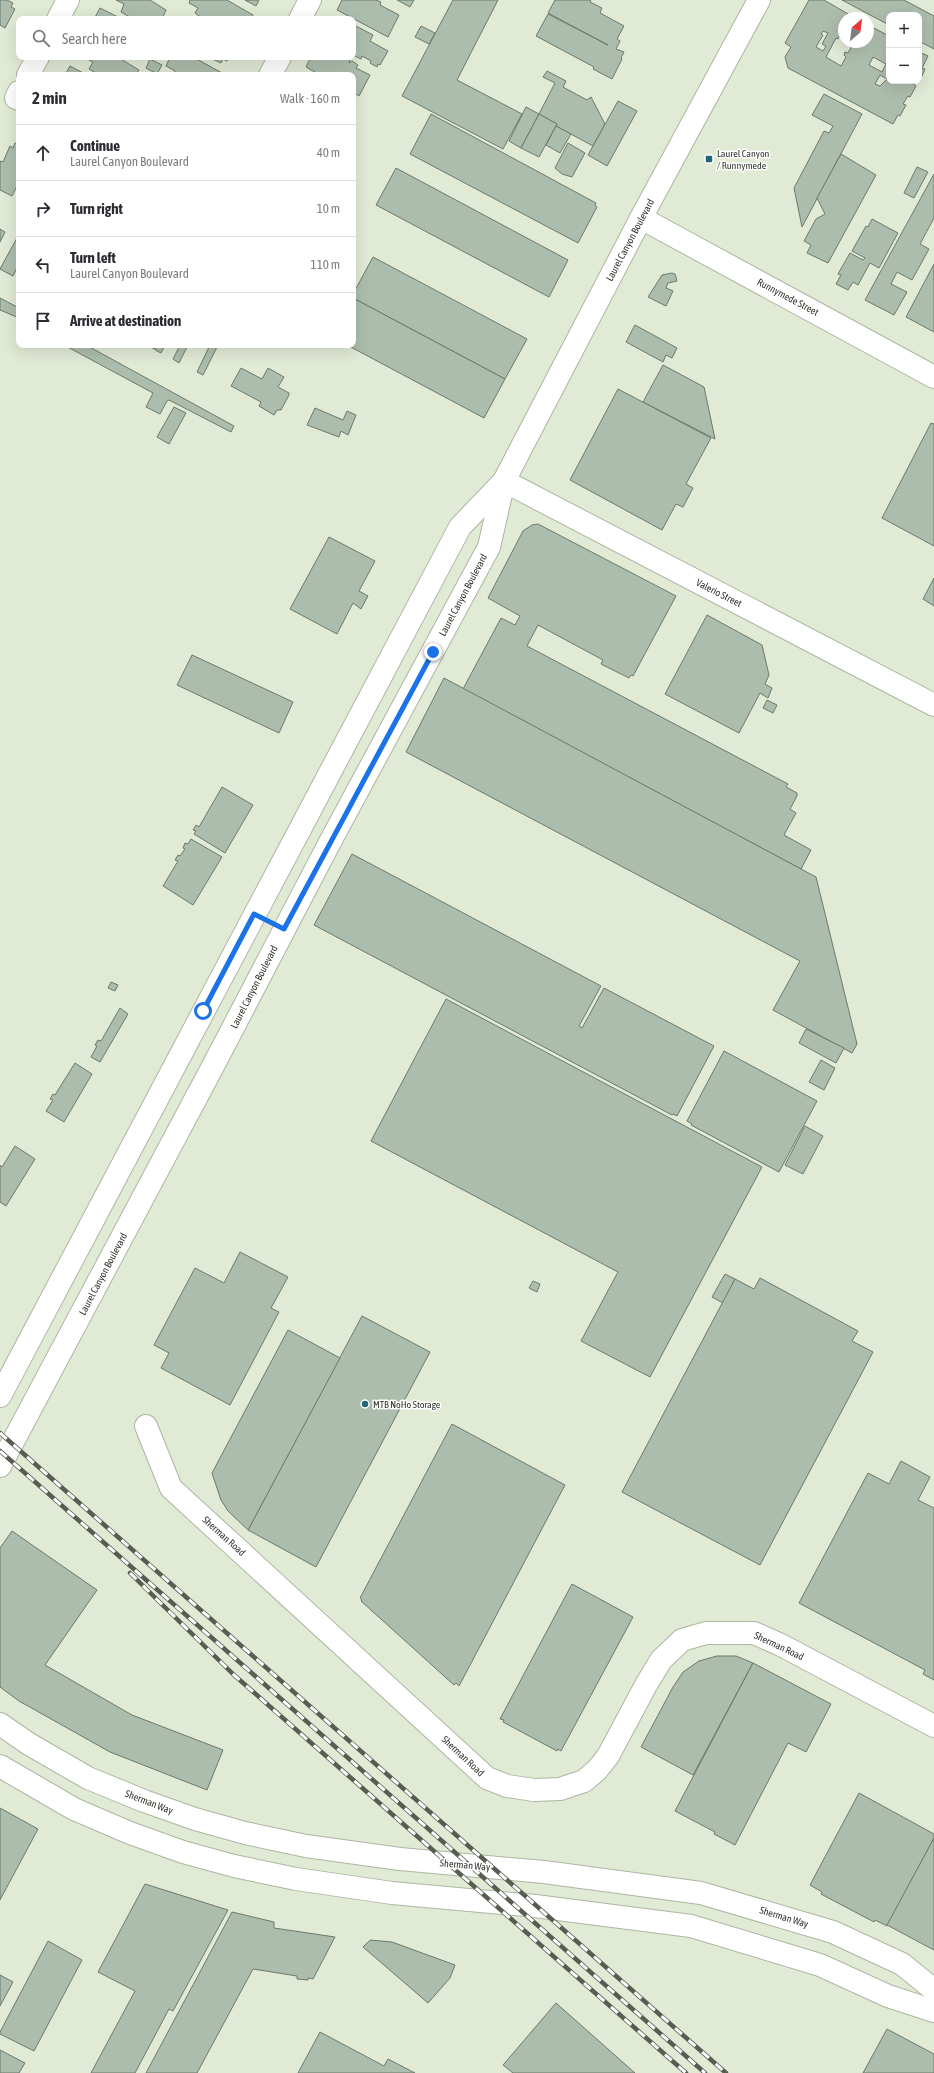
<!DOCTYPE html>
<meta charset="utf-8">
<style>
:root{--surface:#fff;--page:#f2f2f3;--text:#2b2b33;--muted:#7c7c81;--line:#e1e1e2}
body{margin:0;font-family:"Asap Condensed",sans-serif;background:var(--page);color:var(--text)}
.controls{position:absolute;right:12px;top:12px;display:grid;overflow:hidden;border-radius:8px;box-shadow:0 4px 16px #0002}
.controls button{width:36px;height:36px;display:grid;place-items:center;padding:0;border:0;border-bottom:1px solid var(--line);background:var(--surface);color:var(--text);font:20px sans-serif}
.compass{position:absolute;left:838px;top:12px;width:36px;height:36px;border-radius:50%;background:var(--surface);box-shadow:0 4px 16px #0002;rotate:28deg}
.stop{position:absolute;width:12px;height:12px;margin:-9px;border:3px solid #1a73e8;border-radius:50%;background:#fff}
.stop.end{background:#1a73e8;border-color:#fff;box-shadow:0 1px 4px #0008}
.list{margin:0;padding:0;list-style:none}
h2{display:flex;justify-content:space-between;align-items:center;height:52px;margin:0;padding:0 16px;font-size:17px}
h2 small{font-size:13px;font-weight:400;color:var(--muted)}
.list li{display:grid;grid-template-columns:26px 1fr auto;gap:12px;align-items:center;box-sizing:border-box;height:56px;padding:0 16px;border-top:1px solid var(--line)}
.list b{display:block;font-size:15px;white-space:nowrap}
.list p{margin:0;font-size:13px;white-space:nowrap;color:var(--muted)}
.list em{font-size:13px;font-style:normal;color:var(--muted)}
.icon{flex:none;width:22px;height:22px;fill:none;stroke:currentColor;stroke-width:2;stroke-linecap:round;stroke-linejoin:round}
.map{position:relative;flex:none;width:934px;height:2073px;overflow:hidden}
.search{position:absolute;background:var(--surface);box-shadow:0 4px 16px #0002;left:16px;top:16px;width:340px;height:44px;display:flex;align-items:center;gap:10px;box-sizing:border-box;padding:0 14px;border-radius:8px;color:var(--muted);font-size:15px}
.panel{position:absolute;background:var(--surface);box-shadow:0 4px 16px #0002;left:16px;top:72px;width:340px;height:276px;border-radius:8px}
.map>svg:first-child{display:block}
</style>
<div class="map">
<svg width="934" height="2073" viewBox="0 0 934 2073">
<rect width="100%" height="100%" fill="#e1ead5"/>
<g fill="#adbdad" stroke="#6b7a6b" fill-rule="evenodd">
<polygon points="0,0 7,0 13,3 11,7 15,9 5,28 0,25"/>
<polygon points="116,0 150,0 166,10 162,19 133,19 121,12 124,4"/>
<polygon points="190,0 227,0 253,15 251,19 203,19 195,13 198,8 189,3"/>
<polygon points="245,0 259,0 256,6"/>
<polygon points="342,0 376,0 381,2 380,5 399,15 388,37 337,10"/>
<polygon points="397,0 414,0 410,7"/>
<polygon points="453,0 498,0 457,80 522,114 503,149 402,96"/>
<polygon points="555,0 591,0 590,2 602,8 600,13 624,26 617,39 620,41 616,49 624,52 621,58 622,59 612,79 593,69 594,67 536,36 548,14 608,45 548,13"/>
<path d="M809,0H824L855,18H844V37L840,35L838,39L836,38L826,57L841,66L846,57L844,55L845,52L848,53L854,42H868V25L889,36V81H915L913,84L916,86L910,97L908,96L903,104L906,105L900,116L898,115L893,124L788,68L785,57L791,47L785,43ZM823,31L828,33L822,44L826,46L823,51L816,47L823,35L821,34ZM873,57L886,64L882,72L869,65ZM880,75L887,79L880,86L875,84Z"/>
<polygon points="842,0 904,0 934,16 934,49 919,41 919,15 889,15 889,25"/>
<polygon points="100,8 122,19 94,19"/>
<polygon points="354,25 373,35 370,41 388,51 380,65 378,64 377,67 370,63 371,61 362,56 361,59 353,55"/>
<polygon points="421,26 435,33 429,44 415,37"/>
<polygon points="919,52 928,56 922,68 925,69 921,78 919,77"/>
<polygon points="83,57 120,57 119,58 139,70 136,75 99,75 89,69 93,62"/>
<polygon points="170,57 193,57 222,73 221,75 173,75 175,71 166,66"/>
<polygon points="208,57 229,57 227,61 223,59 221,63"/>
<polygon points="311,57 344,57 350,61 349,63 352,61 358,65 356,68 370,75 359,96 353,92 353,75 320,75 306,67"/>
<polygon points="150,59 162,65 157,74 146,68"/>
<polygon points="70,66 87,75 65,75"/>
<polygon points="547,71 566,81 563,87 587,100 591,97 605,124 593,146 556,126 557,124 539,114 555,83 543,77"/>
<polygon points="824,94 862,114 802,227 794,188 824,131 829,133 833,126 812,115"/>
<polygon points="618,101 637,111 607,166 588,155"/>
<polygon points="526,107 539,114 521,148 509,141"/>
<polygon points="431,114 596,203 595,205 597,207 578,243 410,154"/>
<polygon points="539,114 557,124 539,157 521,148"/>
<polygon points="556,126 571,134 560,153 546,145"/>
<polygon points="15,143 19,145 19,182 12,196 0,190 0,161 3,162 10,146 13,148"/>
<polygon points="568,143 585,153 572,177 562,174 555,168"/>
<polygon points="841,154 876,175 828,263 807,253 811,245 804,241 816,219 825,214 817,198"/>
<polygon points="917,167 928,172 914,198 904,193"/>
<polygon points="396,168 568,260 549,297 376,205"/>
<polygon points="934,174 934,218 920,244 929,249 912,280 897,272 891,284 907,292 894,315 865,300"/>
<polygon points="872,219 898,233 879,268 870,263 858,285 853,282 848,290 836,284 841,275 838,274 850,253 863,260 865,258 852,251 866,226 868,227"/>
<polygon points="0,229 5,232 0,242"/>
<polygon points="17,238 19,239 19,264 13,276 0,269"/>
<polygon points="373,257 527,339 505,379 353,298 353,294"/>
<polygon points="934,264 934,332 906,317"/>
<polygon points="672,273 675,274 677,281 668,283 666,288 673,291 666,306 648,297 662,275"/>
<polygon points="0,298 19,308 19,318 0,310"/>
<polygon points="353,298 505,379 484,418 347,345 353,345"/>
<polygon points="635,325 677,348 672,358 666,355 663,362 626,342"/>
<polygon points="64,345 86,345 234,426 231,432 169,400 167,401 160,414 146,407 153,393"/>
<polygon points="148,345 156,345 154,349"/>
<polygon points="157,345 165,345 161,353 155,350"/>
<polygon points="180,345 188,345 179,363 173,359"/>
<polygon points="210,345 218,345 203,375 197,372"/>
<polygon points="663,365 704,387 715,439 643,402"/>
<polygon points="241,368 262,379 268,368 284,377 278,387 289,393 289,395 281,410 277,410 274,415 259,406 261,402 231,386"/>
<polygon points="618,389 711,438 686,484 693,488 683,507 676,504 662,530 570,480"/>
<polygon points="174,407 186,413 169,444 157,437"/>
<polygon points="315,408 343,420 347,411 356,415 348,435 341,431 339,437 307,425"/>
<polygon points="931,423 934,424 934,546 882,518"/>
<polygon points="538,524 676,596 633,676 631,675 629,678 601,664 603,660 538,625 527,646 788,784 786,787 797,793 797,796 790,809 796,813 784,835 811,850 801,869 463,689 501,618 515,625 520,616 488,598 523,531 532,525"/>
<polygon points="329,537 375,561 359,591 368,596 361,609 353,603 337,634 290,609"/>
<polygon points="934,578 934,606 923,599"/>
<polygon points="707,615 762,645 769,675 765,684 772,688 768,698 760,693 739,733 665,694"/>
<polygon points="192,655 293,702 279,733 177,685"/>
<polygon points="444,678 816,877 857,1044 852,1053 773,1010 800,961 406,752"/>
<polygon points="767,700 777,705 773,713 763,708"/>
<polygon points="222,787 253,805 225,853 194,834 196,831 193,830 196,825 199,827"/>
<polygon points="191,839 222,857 193,905 163,886 178,861 175,860 178,855 180,856 185,849 183,848 185,843 188,844"/>
<polygon points="352,854 601,986 579,1026 582,1028 604,988 714,1046 677,1116 673,1114 672,1115 314,925"/>
<polygon points="111,982 118,985 115,991 108,988"/>
<polygon points="446,999 762,1167 650,1377 581,1341 618,1272 371,1141"/>
<polygon points="120,1008 128,1014 100,1062 91,1057 97,1046 95,1045 98,1040 101,1041"/>
<polygon points="806,1029 844,1048 836,1063 799,1043"/>
<polygon points="724,1051 817,1101 779,1172 691,1125 692,1124 687,1121"/>
<polygon points="821,1060 835,1068 824,1090 809,1082"/>
<polygon points="75,1063 92,1074 64,1122 46,1111 53,1100 50,1099 53,1094 55,1095"/>
<polygon points="805,1126 823,1136 803,1174 785,1165"/>
<polygon points="15,1146 35,1159 6,1206 0,1202 0,1165 2,1167"/>
<polygon points="240,1252 288,1277 271,1308 279,1312 230,1405 161,1368 169,1353 154,1345 195,1268 224,1283"/>
<polygon points="725,1274 735,1279 723,1303 712,1297"/>
<polygon points="760,1278 858,1331 852,1341 873,1352 760,1565 622,1492 735,1279 754,1289"/>
<polygon points="533,1281 540,1284 537,1292 529,1288"/>
<polygon points="362,1316 430,1352 316,1567 248,1530"/>
<polygon points="288,1330 340,1358 248,1530 228,1511 221,1500 212,1473"/>
<polygon points="452,1424 565,1485 459,1686 456,1683 454,1685 361,1601 362,1600 360,1598"/>
<polygon points="901,1461 930,1477 918,1500 934,1508 934,1680 923,1674 925,1670 799,1603 868,1473 889,1484"/>
<polygon points="12,1531 97,1590 45,1665 132,1715 223,1750 207,1790 110,1752 19,1701 0,1687 0,1548"/>
<polygon points="572,1584 633,1617 561,1751 558,1749 557,1751 503,1722 504,1720 500,1719"/>
<polygon points="717,1656 736,1656 753,1663 693,1775 641,1747 673,1687 683,1672 699,1661"/>
<polygon points="753,1663 831,1704 806,1752 788,1743 735,1845 714,1834 715,1832 675,1811"/>
<polygon points="859,1793 934,1834 934,1838 887,1926 875,1920 874,1922 821,1894 822,1892 810,1885"/>
<polygon points="0,1808 38,1829 0,1900"/>
<polygon points="934,1838 934,1950 887,1925"/>
<polygon points="145,1884 228,1910 173,2011 169,2009 135,2073 91,2073 135,1991 98,1972"/>
<polygon points="232,1912 274,1922 274,1928 335,1937 313,1979 308,1978 308,1980 297,1979 297,1976 253,1969 197,2073 146,2073"/>
<polygon points="370,1940 392,1942 455,1965 450,1978 428,2003 363,1947"/>
<polygon points="48,1941 82,1960 34,2051 0,2034 0,2032"/>
<polygon points="0,1975 13,1982 0,2006"/>
<polygon points="556,2003 635,2073 513,2073 503,2065"/>
<polygon points="887,2029 934,2054 934,2073 863,2073"/>
<polygon points="320,2032 384,2066 388,2059 415,2073 298,2073"/>
<polygon points="0,2050 25,2063 19,2073 0,2073"/>
</g>
<g fill="none" stroke-linecap="round" stroke-linejoin="round">
<g stroke="#adb6a2" stroke-width="24">
<g id="street">
<polyline points="58,19 68,0"/>
<polyline points="300,19 310,0"/>
<polyline points="28,75 38,57"/>
<polyline points="270,75 280,57"/>
<polyline points="19,92 16,98 19,99"/>
<polyline points="641,218 934,377"/>
<polyline points="504,481 934,705"/>
<polyline points="146,1426 171,1488 487,1778 507,1786 534,1790 560,1789 584,1781 597,1770 608,1756 646,1685 661,1660 682,1640 706,1633 754,1633 781,1645 934,1726"/>
</g>
</g>
<g stroke="#adb6a2" stroke-width="24">
<g id="primary">
<polyline points="0,1396 460,527 504,481"/>
<polyline points="0,1466 212,1068 330,842 489,547 504,481 641,218 759,0"/>
<polyline points="0,1724 29,1744 88,1778 144,1801 195,1819 245,1833 306,1846 400,1859 544,1872 701,1893 833,1932 902,1964 934,1990"/>
<polyline points="0,1766 74,1809 130,1833 183,1852 234,1866 296,1879 392,1893 535,1906 691,1926 820,1965 888,1996 934,2011"/>
</g>
</g>
<use href="#street" stroke="#fff" stroke-width="22"/>
<use href="#primary" stroke="#fff" stroke-width="22"/>
<g stroke="#585c51" stroke-width="4.5">
<g id="rail">
<polyline points="0,1433 726,2073"/>
<polyline points="0,1451 705,2073"/>
<polyline points="130,1573 234,1675 686,2073"/>
</g>
</g>
<use href="#rail" stroke="#fff" stroke-width="3" stroke-dasharray="9" stroke-linecap="butt"/>
</g>
<g fill="none" stroke-linecap="round" stroke-linejoin="round">
<polyline stroke="#1a73e8" stroke-width="5" points="203,1011 254,914 284,929 433,652"/>
</g>
<g fill="#236679" stroke="#fff" stroke-width="1.5">
<rect x="705" y="155" width="8" height="8" rx="2"/>
<circle cx="365" cy="1404" r="4"/>
</g>
<g text-anchor="middle" dominant-baseline="central" stroke-width="3" stroke-linejoin="round" paint-order="stroke">
<g font-size="10" fill="#32352d" stroke="#fff" text-anchor="start">
<text x="717" y="153">Laurel Canyon<tspan x="717" dy="12">/ Runnymede</tspan></text>
<text x="373" y="1404">MTB NoHo Storage</text>
</g>
<g font-size="10" fill="#32352d" stroke="#fff">
<text transform="translate(630 240) rotate(-62)">Laurel Canyon Boulevard</text>
<text transform="translate(788 297) rotate(28)">Runnymede Street</text>
<text transform="translate(719 593) rotate(27)">Valerio Street</text>
<text transform="translate(463 595) rotate(-62)">Laurel Canyon Boulevard</text>
<text transform="translate(254 987) rotate(-63)">Laurel Canyon Boulevard</text>
<text transform="translate(103 1274) rotate(-62)">Laurel Canyon Boulevard</text>
<text transform="translate(224 1536) rotate(42)">Sherman Road</text>
<text transform="translate(779 1646) rotate(25)">Sherman Road</text>
<text transform="translate(463 1756) rotate(43)">Sherman Road</text>
<text transform="translate(149 1802) rotate(21)">Sherman Way</text>
<text transform="translate(465 1865) rotate(5)">Sherman Way</text>
<text transform="translate(784 1917) rotate(17)">Sherman Way</text>
</g>
</g>
</svg>
<div class="controls">
<button>+</button>
<button>−</button>
</div>
<svg class="compass" viewBox="-18 -18 36 36"><path d="M0-13l5 13h-10z" fill="#e53935"/><path d="M0 13l5-13h-10z" fill="#7c7c81"/></svg>
<div class="stop" style="left:203px;top:1011px"></div>
<div class="stop end" style="left:433px;top:652px"></div>
<div class="search"><svg class="icon" aria-label="search" viewBox="0 0 24 24"><circle cx="10" cy="10" r="6"/><path d="M15 15l6 6"/></svg>Search here</div>
<section class="panel">
<h2>2 min<small>Walk · 160 m</small></h2>
<ul class="list">
<li><svg class="icon" aria-label="ahead" viewBox="0 0 24 24"><path d="M12 20V5M6 11l6-6 6 6"/></svg><div><b>Continue</b><p>Laurel Canyon Boulevard</p></div><em>40 m</em></li>
<li><svg class="icon" aria-label="right" viewBox="0 0 24 24"><path d="M7 20v-9h11M14 6l5 5-5 5"/></svg><div><b>Turn right</b></div><em>10 m</em></li>
<li><svg class="icon" aria-label="left" viewBox="0 0 24 24"><path d="M17 20v-9H6M10 6l-5 5 5 5"/></svg><div><b>Turn left</b><p>Laurel Canyon Boulevard</p></div><em>110 m</em></li>
<li><svg class="icon" aria-label="arrive" viewBox="0 0 24 24"><path d="M6 21V4h12l-3 4 3 4H6"/></svg><div><b>Arrive at destination</b></div></li>
</ul>
</section>
</div>
